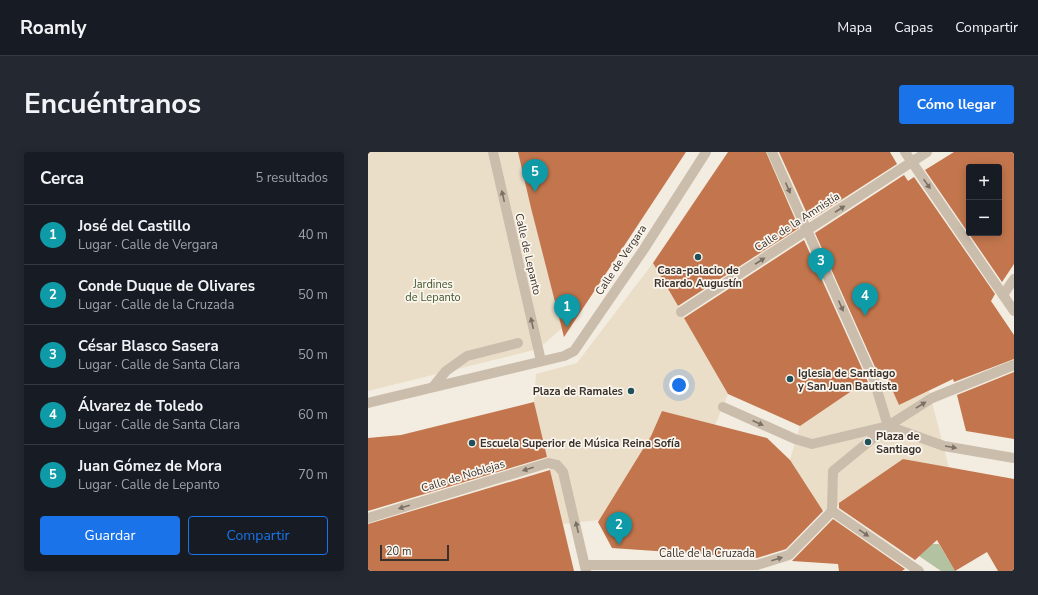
<!DOCTYPE html>
<html lang="es">
<meta charset="utf-8">
<style>
:root{--surface:#171b24;--page:#242831;--text:#f1f3f6;--muted:#9ea1a6;--line:#363941;--accent:#1a73e8}
body{margin:0;font-family:"Nunito Sans",sans-serif;background:var(--page);color:var(--text)}
.controls{position:absolute;right:12px;top:12px;display:grid;overflow:hidden;border-radius:4px;box-shadow:0 2px 10px #0003}
.controls button{width:36px;height:36px;display:grid;place-items:center;padding:0;border:0;border-bottom:1px solid var(--line);background:var(--surface);color:var(--text);font:20px sans-serif}
.scale{position:absolute;left:12px;bottom:10px;width:69px;box-sizing:border-box;padding-left:4px;border:2px solid #39312b;border-top:0;font-size:11px;line-height:14px;white-space:nowrap;color:#39312b;-webkit-text-stroke:3px #faf5ed;paint-order:stroke}
.you{position:absolute;left:311px;top:233px;width:14px;height:14px;margin:-10px;border:3px solid #fff;border-radius:50%;background:#1a73e8;box-shadow:0 0 0 6px #1a73e833}
.badge{display:grid;place-items:center;width:26px;height:26px;border-radius:50%;background:var(--accent);color:#fff;font-size:13px;font-weight:700}
.pin{position:absolute;translate:-50% -33px;filter:drop-shadow(0 1px 2px #0008)}
.pin::after{content:'';position:absolute;top:21px;width:14px;height:12px;background:inherit;clip-path:polygon(0 0,100% 0,50% 100%)}
.list{margin:0;padding:0;list-style:none}
h2{display:flex;justify-content:space-between;align-items:center;height:52px;margin:0;padding:0 16px;font-size:17px}
h2 small{font-size:13px;font-weight:400;color:var(--muted)}
.list li{display:grid;grid-template-columns:26px 1fr auto;gap:12px;align-items:center;box-sizing:border-box;height:60px;padding:0 16px;border-top:1px solid var(--line)}
.list b{display:block;font-size:15px;white-space:nowrap}
.list p{margin:0;font-size:13px;white-space:nowrap;color:var(--muted)}
.list em{font-size:13px;font-style:normal;color:var(--muted)}
.actions{display:flex;gap:8px;padding:12px 16px}
.actions a{flex:1;padding:9px 0;border:1px solid var(--accent);border-radius:4px;text-align:center;font-size:14px;color:var(--accent)}
.actions .main{background:var(--accent);color:#fff}
.map{position:relative;flex:none;width:646px;height:419px;overflow:hidden;border-radius:4px}
header{display:flex;align-items:center;gap:24px;box-sizing:border-box;height:56px;padding:0 20px;background:var(--surface);border-bottom:1px solid var(--line)}
header strong{font-size:19px}
nav{display:flex;gap:22px;margin-inline-start:auto;font-size:14px}
.intro{display:flex;align-items:center;justify-content:space-between;box-sizing:border-box;height:96px;padding:0 24px}
h1{margin:0;font-size:28px}
.button{padding:10px 18px;border-radius:4px;background:var(--accent);color:#fff;font-size:14px;font-weight:700}
main{display:flex;gap:24px;padding:0 24px}
aside{flex:1;background:var(--surface);border-radius:4px;box-shadow:0 2px 10px #0003}
.map>svg:first-child{display:block}
</style>
<header>
<strong>Roamly</strong>
<nav><a>Mapa</a><a>Capas</a><a>Compartir</a></nav>
</header>
<div class="intro"><h1>Encuéntranos</h1><a class="button">Cómo llegar</a></div>
<main>
<aside>
<h2>Cerca<small>5 resultados</small></h2>
<ul class="list">
<li><span class="badge" style="background:#0f9aa8">1</span><div><b>José del Castillo</b><p>Lugar · Calle de Vergara</p></div><em>40 m</em></li>
<li><span class="badge" style="background:#0f9aa8">2</span><div><b>Conde Duque de Olivares</b><p>Lugar · Calle de la Cruzada</p></div><em>50 m</em></li>
<li><span class="badge" style="background:#0f9aa8">3</span><div><b>César Blasco Sasera</b><p>Lugar · Calle de Santa Clara</p></div><em>50 m</em></li>
<li><span class="badge" style="background:#0f9aa8">4</span><div><b>Álvarez de Toledo</b><p>Lugar · Calle de Santa Clara</p></div><em>60 m</em></li>
<li><span class="badge" style="background:#0f9aa8">5</span><div><b>Juan Gómez de Mora</b><p>Lugar · Calle de Lepanto</p></div><em>70 m</em></li>
</ul>
<div class="actions"><a class="main">Guardar</a><a>Compartir</a></div>
</aside>
<div class="map">
<svg width="646" height="419" viewBox="0 0 646 419">
<rect width="100%" height="100%" fill="#f3ece0"/>
<polygon fill="#b3c2a0" points="564,392 571,392 587,419 573,419 551,404"/>
<g fill="#eadec8">
<polygon points="0,0 153,0 151,3 163,56 194,176 170,197 0,239"/>
<polygon points="285,111 360,242 347,273 294,259 283,284 231,368 195,372 166,250 168,222 209,211"/>
<polygon points="518,225 531,253 561,239 581,316 535,307 478,346 464,359 451,357 421,311 432,274 495,232"/>
</g>
<g fill="#c3764d" fill-rule="evenodd">
<polygon points="150,0 318,0 196,185 163,56"/>
<polygon points="360,0 398,0 431,76 310,154 285,111"/>
<polygon points="411,0 522,0 529,12 442,68"/>
<path d="M586,0H646V112L634,130L557,18ZM601,15H631V81H601Z"/>
<polygon points="536,23 540,29 546,25 627,142 623,149 646,183 646,207 586,230 585,227 531,253 518,224 512,226 447,81"/>
<polygon points="436,88 500,230 494,232 432,274 360,242 316,166"/>
<polygon points="646,220 646,287 598,279 589,243"/>
<polygon points="166,250 179,305 0,359 0,286 33,283"/>
<polygon points="294,259 399,286 422,308 455,359 418,397 389,406 244,396 230,370 283,284"/>
<polygon points="535,307 646,327 646,419 630,419 619,400 587,419 569,388 547,408 471,356 471,351"/>
<polygon points="182,318 206,419 0,419 0,372"/>
<polygon points="465,367 537,417 534,419 471,419 470,412 424,409"/>
</g>
<g fill="none" stroke-linecap="round" stroke-linejoin="round">
<polyline stroke="#cbbdac" stroke-width="10" points="65,235 78,219 99,204 150,191"/>
<polyline stroke="#cbbdac" stroke-width="10" points="464,359 465,319 520,274"/>
<g stroke="#cbbdac" stroke-width="10">
<polyline points="125,0 173,209"/>
<polyline points="404,0 506,228 520,274"/>
<polyline points="537,0 646,159"/>
<polyline points="635,143 646,127"/>
<polyline points="313,160 559,0"/>
<polyline points="0,251 196,204 206,199 276,97 338,0"/>
<polyline points="355,255 427,287 444,292 520,274 576,294 646,306"/>
<polyline points="520,274 564,246 646,213"/>
<polyline points="0,366 180,311 189,313 195,320 218,419"/>
<polyline points="217,413 389,413 421,403 464,359 551,419"/>
</g>
</g>
<defs><path id="oneway-solid" d="M-6-.8H1V-3.2L6.5 0L1 3.2V.8H-6Z"/></defs>
<g fill="#7b7065">
<use href="#oneway-solid" transform="translate(559 32) rotate(55)"/>
<use href="#oneway-solid" transform="translate(420 36) rotate(66)"/>
<use href="#oneway-solid" transform="translate(135 44) rotate(-103)"/>
<use href="#oneway-solid" transform="translate(472 57) rotate(-33)"/>
<use href="#oneway-solid" transform="translate(392 109) rotate(-33)"/>
<use href="#oneway-solid" transform="translate(473 154) rotate(66)"/>
<use href="#oneway-solid" transform="translate(164 171) rotate(-103)"/>
<use href="#oneway-solid" transform="translate(553 253) rotate(-32)"/>
<use href="#oneway-solid" transform="translate(390 271) rotate(24)"/>
<use href="#oneway-solid" transform="translate(583 295) rotate(10)"/>
<use href="#oneway-solid" transform="translate(160 317) rotate(163)"/>
<use href="#oneway-solid" transform="translate(36 355) rotate(163)"/>
<use href="#oneway-solid" transform="translate(209 375) rotate(-103)"/>
<use href="#oneway-solid" transform="translate(496 381) rotate(35)"/>
<use href="#oneway-solid" transform="translate(409 407) rotate(-17)"/>
</g>
<g fill="#20515a" stroke="#faf5ed" stroke-width="1.5">
<circle cx="330" cy="105" r="4"/>
<circle cx="422" cy="227" r="4"/>
<circle cx="263" cy="239" r="4"/>
<circle cx="500" cy="290" r="4"/>
<circle cx="104" cy="291" r="4"/>
</g>
<g text-anchor="middle" dominant-baseline="central" stroke-width="3.5" stroke-linejoin="round" paint-order="stroke">
<g font-size="11" fill="#39312b" stroke="#faf5ed">
<text transform="translate(429 70) rotate(-33)">Calle de la Amnistía</text>
<text transform="translate(160 102) rotate(77)">Calle de Lepanto</text>
<text transform="translate(253 108) rotate(-56)">Calle de Vergara</text>
<text transform="translate(95 324) rotate(-17)">Calle de Noblejas</text>
<text x="339" y="401">Calle de la Cruzada</text>
</g>
<g font-size="11" font-weight="bold" fill="#39312b" stroke="#faf5ed" text-anchor="start">
<text x="330" y="118" text-anchor="middle">Casa-palacio de<tspan x="330" dy="13">Ricardo Augustín</tspan></text>
<text x="430" y="221">Iglesia de Santiago<tspan x="430" dy="13">y San Juan Bautista</tspan></text>
<text x="255" y="239" text-anchor="end">Plaza de Ramales</text>
<text x="508" y="284">Plaza de<tspan x="508" dy="13">Santiago</tspan></text>
<text x="112" y="291">Escuela Superior de Música Reina Sofía</text>
</g>
<g font-size="11" fill="#44572f" stroke="#faf5ed">
<text x="65" y="132">Jardines<tspan x="65" dy="13">de Lepanto</tspan></text>
</g>
</g>
</svg>
<div class="controls">
<button>+</button>
<button>−</button>
</div>
<div class="scale">20 m</div>
<div class="you"></div>
<div class="pin badge" style="left:199px;top:175px;background:#0f9aa8">1</div>
<div class="pin badge" style="left:251px;top:393px;background:#0f9aa8">2</div>
<div class="pin badge" style="left:453px;top:129px;background:#0f9aa8">3</div>
<div class="pin badge" style="left:497px;top:164px;background:#0f9aa8">4</div>
<div class="pin badge" style="left:167px;top:40px;background:#0f9aa8">5</div>
</div>
</main>
